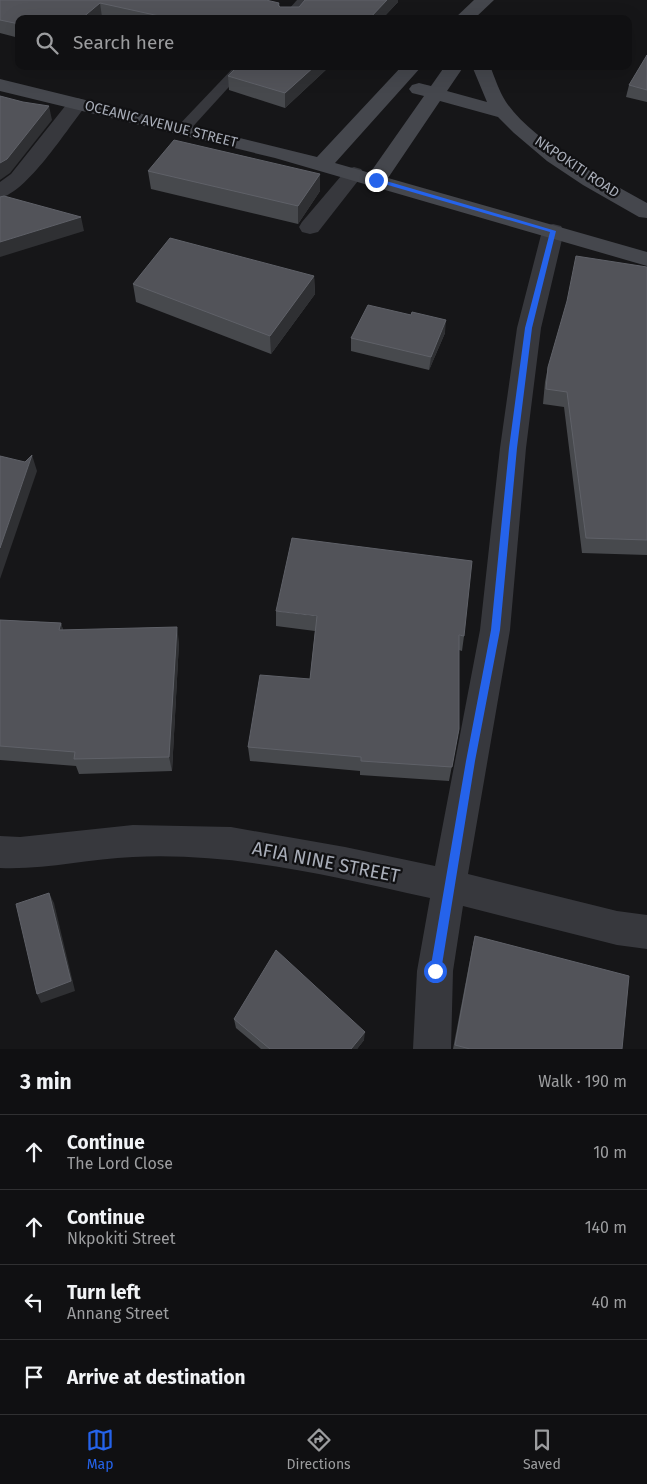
<!DOCTYPE html>
<meta charset="utf-8">
<style>
:root{--surface:#101012;--page:#1e1e20;--text:#f1f3f6;--muted:#9c9d9f;--line:#303032;--accent:#2563eb}
body{margin:0;font-family:"Fira Sans",sans-serif;background:var(--page);color:var(--text)}
.stop{position:absolute;width:15px;height:15px;margin:-11px;border:4px solid #2563eb;border-radius:50%;background:#fff}
.stop.end{background:#2563eb;border-color:#fff;box-shadow:0 1px 5px #0008}
.list{margin:0;padding:0;list-style:none}
h2{display:flex;justify-content:space-between;align-items:center;height:65px;margin:0;padding:0 20px;font-size:21px}
h2 small{font-size:16px;font-weight:400;color:var(--muted)}
.list li{display:grid;grid-template-columns:32px 1fr auto;gap:15px;align-items:center;box-sizing:border-box;height:75px;padding:0 20px;border-top:1px solid var(--line)}
.list b{display:block;font-size:19px;white-space:nowrap}
.list p{margin:0;font-size:16px;white-space:nowrap;color:var(--muted)}
.list em{font-size:16px;font-style:normal;color:var(--muted)}
.icon{flex:none;width:28px;height:28px;fill:none;stroke:currentColor;stroke-width:2;stroke-linecap:round;stroke-linejoin:round}
.map{position:relative;flex:none;width:647px;height:1049px;overflow:hidden}
.search{position:absolute;background:var(--surface);box-shadow:0 5px 20px #0002;left:15px;right:15px;top:15px;height:55px;display:flex;align-items:center;gap:12px;box-sizing:border-box;padding:0 18px;border-radius:10px;color:var(--muted);font-size:19px}
.sheet{height:365px;background:var(--surface)}
nav{display:flex;justify-content:space-around;align-items:center;box-sizing:border-box;height:70px;border-top:1px solid var(--line);background:var(--surface);font-size:14px;color:var(--muted)}
nav a{display:grid;justify-items:center;gap:2px}
nav .on{color:var(--accent)}
.map>svg:first-child{display:block}
</style>
<div class="map">
<svg width="647" height="1049" viewBox="0 0 647 1049">
<rect width="100%" height="100%" fill="#161618"/>
<g fill="none" stroke-linecap="round" stroke-linejoin="round">
<g fill="#37383d" fill-rule="evenodd">
<polygon points="297,0 310,0 293,19 280,19"/>
<polygon points="235,66 248,66 187,133 177,133 175,130 177,127"/>
</g>
<g fill="#37383d" fill-rule="evenodd">
<path d="M77,98L84,100L87,104L84,108C66,131 27,192 0,198V182L11,174L70,100Z"/>
<polygon points="354,167 361,169 364,173 361,177 318,232 310,234 302,232 299,227 302,222 347,169"/>
<path d="M553,224L561,226L564,231L541,328L526,448L510,630L468,874L617,911L647,915V949L617,945L463,906L453,971L451,1049H413L417,971L430,898C332,876 233,852 133,857C88,859 44,870 0,868V836L20,837L133,825L231,827L345,847L435,866L480,630L500,448L517,328L542,231L545,226Z"/>
</g>
<g fill="#45474d" fill-rule="evenodd">
<polygon points="474,0 494,0 474,19 454,19"/>
<path d="M402,66H422L335,163L370,173L424,96L412,93L409,89L412,85L419,83L431,86L445,66H464L447,91L487,102L472,66H490C495,78 499,91 506,102C533,142 605,180 647,203V218L639,217L583,185L547,161L514,133L498,117L440,101L388,178L647,252V266L275,158L0,91V79L317,157Z"/>
</g>
</g>
<g fill="#47494d">
<polygon points="0,0 279,3 280,7 299,7 305,0 398,0 398,2 382,19 111,19 102,17 99,19 19,19 19,38 0,33"/>
<polygon points="647,55 647,102 626,97 629,85"/>
<polygon points="238,66 330,66 285,108 229,90 228,76"/>
<polygon points="148,171 320,174 320,191 298,224 151,189"/>
<polygon points="647,267 647,555 582,553 564,407 543,404 545,382 548,367"/>
<polygon points="314,276 315,294 271,354 136,302 133,284"/>
<polygon points="411,315 445,333 429,370 351,351 351,338"/>
<polygon points="276,611 464,636 462,651 459,650 459,729 449,781 360,775 360,771 250,761 248,747 310,679 315,631 276,626"/>
<polygon points="0,620 61,623 63,630 179,642 172,771 79,774 76,766 0,760"/>
<polygon points="475,936 622,1049 453,1049 472,949"/>
<polygon points="234,1019 364,1040 357,1049 261,1049 236,1028"/>
</g>
<g fill="#2f3033">
<polygon points="387,0 398,0 398,2 382,19 369,19"/>
<polygon points="100,3 102,17 99,19 81,19"/>
<polygon points="315,66 330,66 285,108 285,93"/>
<polygon points="49,106 52,120 10,173 0,180 0,163"/>
<polygon points="320,174 320,191 298,224 298,206"/>
<polygon points="81,217 84,231 0,257 0,242"/>
<polygon points="314,276 315,294 271,354 270,336"/>
<polygon points="446,320 445,333 429,370 431,357"/>
<polygon points="32,455 37,471 0,579 0,548"/>
<polygon points="61,623 65,638 59,630"/>
<polygon points="177,627 179,642 172,771 169,757"/>
<polygon points="49,893 54,903 75,991 41,1003 37,994"/>
<polygon points="365,1032 364,1040 357,1049 351,1049"/>
</g>
<g fill="#525359" stroke="#5f6168">
<polygon points="0,0 266,0 279,3 278,5 280,7 299,7 305,0 387,0 369,19 173,19 100,3 81,19 19,19 19,24 0,20"/>
<polygon points="647,55 647,90 629,85"/>
<polygon points="238,66 315,66 285,93 228,76"/>
<polygon points="0,96 23,102 49,106 7,159 0,163"/>
<polygon points="174,140 320,174 298,206 148,171"/>
<polygon points="4,196 81,217 0,242 0,197"/>
<polygon points="170,238 314,276 270,336 133,284"/>
<polygon points="576,256 647,267 647,540 586,538 567,392 546,389 548,367 567,301"/>
<polygon points="368,305 411,315 412,312 446,320 431,357 351,338"/>
<polygon points="32,455 0,548 0,456 25,462"/>
<polygon points="292,538 472,561 464,636 459,635 459,729 452,767 361,761 361,757 248,747 260,675 310,679 317,616 276,611"/>
<polygon points="0,620 61,623 59,630 177,627 169,757 74,759 75,752 0,746"/>
<polygon points="49,893 71,981 37,994 16,904"/>
<polygon points="475,936 629,976 622,1049 470,1049 455,1045"/>
<polygon points="276,950 365,1032 351,1049 270,1049 234,1019"/>
</g>
<polygon fill="#2563eb" points="376,178 556,231 532,328 517,448 500,630 475,761 441,971 439,974 435,976 431,974 430,971 466,761 491,630 509,448 525,328 550,232 374,181"/>
<g text-anchor="middle" dominant-baseline="central" stroke-width="4.5" stroke-linejoin="round" paint-order="stroke">
<g font-size="14" fill="#a8adb8" stroke="#111113">
<text transform="translate(161 124) rotate(14)">OCEANIC AVENUE STREET</text>
<text transform="translate(577 167) rotate(34)">NKPOKITI ROAD</text>
</g>
<g font-size="19" fill="#a8adb8" stroke="#111113">
<text transform="translate(326 862) rotate(11)">AFIA NINE STREET</text>
</g>
</g>
</svg>
<div class="stop" style="left:435px;top:971px"></div>
<div class="stop end" style="left:376px;top:180px"></div>
<div class="search"><svg class="icon" aria-label="search" viewBox="0 0 24 24"><circle cx="10" cy="10" r="6"/><path d="M15 15l6 6"/></svg>Search here</div>
</div>
<section class="sheet">
<h2>3 min<small>Walk · 190 m</small></h2>
<ul class="list">
<li><svg class="icon" aria-label="ahead" viewBox="0 0 24 24"><path d="M12 20V5M6 11l6-6 6 6"/></svg><div><b>Continue</b><p>The Lord Close</p></div><em>10 m</em></li>
<li><svg class="icon" aria-label="ahead" viewBox="0 0 24 24"><path d="M12 20V5M6 11l6-6 6 6"/></svg><div><b>Continue</b><p>Nkpokiti Street</p></div><em>140 m</em></li>
<li><svg class="icon" aria-label="left" viewBox="0 0 24 24"><path d="M17 20v-9H6M10 6l-5 5 5 5"/></svg><div><b>Turn left</b><p>Annang Street</p></div><em>40 m</em></li>
<li><svg class="icon" aria-label="arrive" viewBox="0 0 24 24"><path d="M6 21V4h12l-3 4 3 4H6"/></svg><div><b>Arrive at destination</b></div></li>
</ul>
</section>
<nav>
<a class="on"><svg class="icon" aria-label="map" viewBox="0 0 24 24"><path d="M3 6l6-2 6 2 6-2v14l-6 2-6-2-6 2zM9 4v14M15 6v14"/></svg>Map</a>
<a><svg class="icon" aria-label="directions" viewBox="0 0 24 24"><path d="M12 3l9 9-9 9-9-9zM9 14v-3h6M13 9l2 2-2 2"/></svg>Directions</a>
<a><svg class="icon" aria-label="saved" viewBox="0 0 24 24"><path d="M7 4h10v16l-5-4-5 4z"/></svg>Saved</a>
</nav>
